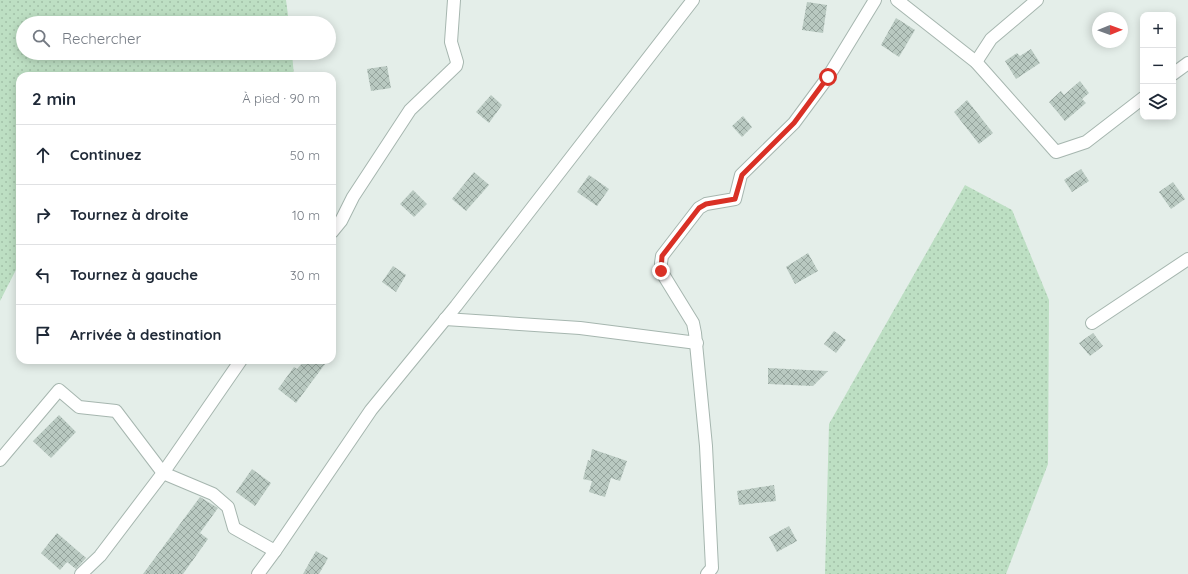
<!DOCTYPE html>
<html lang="fr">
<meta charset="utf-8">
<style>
:root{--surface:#fff;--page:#f2f2f3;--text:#1f2937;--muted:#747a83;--line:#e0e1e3}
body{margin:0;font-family:Quicksand,sans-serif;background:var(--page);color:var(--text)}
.controls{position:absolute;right:12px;top:12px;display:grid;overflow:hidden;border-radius:8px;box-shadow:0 2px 10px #0003}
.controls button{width:36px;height:36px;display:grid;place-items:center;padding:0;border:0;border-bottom:1px solid var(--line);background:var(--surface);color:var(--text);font:20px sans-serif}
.compass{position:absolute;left:1092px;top:12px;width:36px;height:36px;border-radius:50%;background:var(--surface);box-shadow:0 2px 10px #0003;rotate:89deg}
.stop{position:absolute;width:12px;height:12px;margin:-9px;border:3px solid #d93025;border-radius:50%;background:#fff}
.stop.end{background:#d93025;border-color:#fff;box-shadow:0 1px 4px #0008}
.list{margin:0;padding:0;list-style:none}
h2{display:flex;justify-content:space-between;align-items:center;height:52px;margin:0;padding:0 16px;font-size:17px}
h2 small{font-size:13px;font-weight:400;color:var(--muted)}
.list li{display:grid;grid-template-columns:26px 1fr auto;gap:12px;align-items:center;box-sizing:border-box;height:60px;padding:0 16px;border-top:1px solid var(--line)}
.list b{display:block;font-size:15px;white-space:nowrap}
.list em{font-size:13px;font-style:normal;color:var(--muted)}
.icon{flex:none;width:22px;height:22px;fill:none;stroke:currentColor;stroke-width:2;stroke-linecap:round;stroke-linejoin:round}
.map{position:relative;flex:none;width:1188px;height:574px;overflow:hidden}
.search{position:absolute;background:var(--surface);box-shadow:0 2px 10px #0003;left:16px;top:16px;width:320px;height:44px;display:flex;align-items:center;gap:10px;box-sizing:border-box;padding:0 14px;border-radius:22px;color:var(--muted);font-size:15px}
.panel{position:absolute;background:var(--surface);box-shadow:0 2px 10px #0003;left:16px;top:72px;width:320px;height:292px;border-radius:12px}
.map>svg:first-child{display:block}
</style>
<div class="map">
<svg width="1188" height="574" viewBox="0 0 1188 574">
<defs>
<pattern id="grass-dots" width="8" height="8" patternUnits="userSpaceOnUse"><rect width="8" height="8" fill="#bddfc3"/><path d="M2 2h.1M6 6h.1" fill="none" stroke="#a2c0a8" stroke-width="1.8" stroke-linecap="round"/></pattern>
<pattern id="building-cross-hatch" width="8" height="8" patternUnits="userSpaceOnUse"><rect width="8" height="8" fill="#b9c9c1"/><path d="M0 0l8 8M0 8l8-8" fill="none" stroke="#96a59e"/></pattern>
</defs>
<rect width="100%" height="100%" fill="#e4eee9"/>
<g fill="url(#grass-dots)">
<polygon points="0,0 286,0 289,23 23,23 23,53 292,53 294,76 20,76 20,262 0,301"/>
<polygon points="965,185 1012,210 1049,300 1048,464 1006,574 825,574 829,424"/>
</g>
<g fill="url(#building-cross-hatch)">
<polygon points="807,2 827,5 823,33 802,30"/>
<polygon points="896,18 915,30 899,57 881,45"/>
<polygon points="1031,49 1040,63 1016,79 1005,61 1017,53 1020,56"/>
<polygon points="387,66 391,88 371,91 367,69"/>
<polygon points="1080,81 1089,93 1082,99 1086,103 1065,121 1049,102 1061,91 1064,95"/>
<polygon points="491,95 502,105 489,123 476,112"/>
<polygon points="967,100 993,133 979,144 954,112"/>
<polygon points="743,116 752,127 742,137 732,126"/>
<polygon points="1081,169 1089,181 1072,192 1064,180"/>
<polygon points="474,172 489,185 466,211 452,199"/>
<polygon points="589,175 609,189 597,206 577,192"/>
<polygon points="1173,182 1185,199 1171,209 1159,192"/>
<polygon points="413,190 427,204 414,217 400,204"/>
<polygon points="808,253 818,271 795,284 786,267"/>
<polygon points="393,266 406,275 396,292 382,282"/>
<polygon points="834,331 846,340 836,353 824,344"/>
<polygon points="1093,333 1103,346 1090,356 1079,343"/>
<polygon points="305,360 328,360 296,403 278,389 294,367 297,369"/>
<polygon points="768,368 807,370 828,371 813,386 768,384"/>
<polygon points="59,415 76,432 51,458 33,441"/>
<polygon points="592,449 627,461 620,481 611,478 605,497 589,492 592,481 583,479 588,460 590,461"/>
<polygon points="252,469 271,483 255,506 236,492"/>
<polygon points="774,485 776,501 739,505 737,491"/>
<polygon points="200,497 218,508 200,533 208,539 183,574 143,574"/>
<polygon points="789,526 797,541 777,552 769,537"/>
<polygon points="57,533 86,558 76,569 67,562 60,570 41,553"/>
<polygon points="316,551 328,558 319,574 303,574"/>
</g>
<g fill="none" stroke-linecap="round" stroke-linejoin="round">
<g stroke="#a6b6af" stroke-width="14">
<g id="minor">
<polyline points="897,0 976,62 1056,152 1086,142 1143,98"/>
<polyline points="976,62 991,39 1037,0"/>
<polyline points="1173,74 1188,63"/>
<polyline points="332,232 341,221 353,197 410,110 456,66 457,62 451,42 454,0"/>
<polyline points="445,319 580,328 697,343"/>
<polyline points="1092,323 1188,259"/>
<polyline points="0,460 59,390 79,407 116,411 163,473 213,494 228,507 234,528 275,551"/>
<polyline points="81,574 100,556 163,473 241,360"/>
<polyline points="258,574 275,551 371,410 456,306 693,0"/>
<polyline points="707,574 712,568 706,446 695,333 693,323 661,271 661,263 662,256 699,208 706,204 735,199 741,175 794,123 828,77 875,0"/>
</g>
</g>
<use href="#minor" stroke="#fff" stroke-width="12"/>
</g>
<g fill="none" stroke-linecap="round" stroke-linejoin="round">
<polyline stroke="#d93025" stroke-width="5" points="661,271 662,256 699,208 706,204 735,199 742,175 794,123 828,77"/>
</g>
</svg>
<div class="controls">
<button>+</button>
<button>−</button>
<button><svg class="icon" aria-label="layers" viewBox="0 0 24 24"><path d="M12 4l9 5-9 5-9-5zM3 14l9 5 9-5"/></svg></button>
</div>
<svg class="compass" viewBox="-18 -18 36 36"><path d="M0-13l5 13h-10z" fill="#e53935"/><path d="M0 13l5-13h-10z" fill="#747a83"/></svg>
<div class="stop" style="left:828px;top:77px"></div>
<div class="stop end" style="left:661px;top:271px"></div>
<div class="search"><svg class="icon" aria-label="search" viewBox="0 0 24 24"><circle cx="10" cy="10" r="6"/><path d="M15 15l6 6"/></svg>Rechercher</div>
<section class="panel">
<h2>2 min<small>À pied · 90 m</small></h2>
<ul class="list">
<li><svg class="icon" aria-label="ahead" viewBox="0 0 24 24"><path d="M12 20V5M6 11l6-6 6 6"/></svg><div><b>Continuez</b></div><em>50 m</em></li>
<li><svg class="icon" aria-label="right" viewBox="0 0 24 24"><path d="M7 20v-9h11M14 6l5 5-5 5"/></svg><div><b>Tournez à droite</b></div><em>10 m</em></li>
<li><svg class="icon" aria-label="left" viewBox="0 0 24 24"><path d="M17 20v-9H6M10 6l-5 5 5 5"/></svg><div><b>Tournez à gauche</b></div><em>30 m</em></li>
<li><svg class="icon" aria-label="arrive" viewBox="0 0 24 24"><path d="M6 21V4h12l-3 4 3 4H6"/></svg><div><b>Arrivée à destination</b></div></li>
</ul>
</section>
</div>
